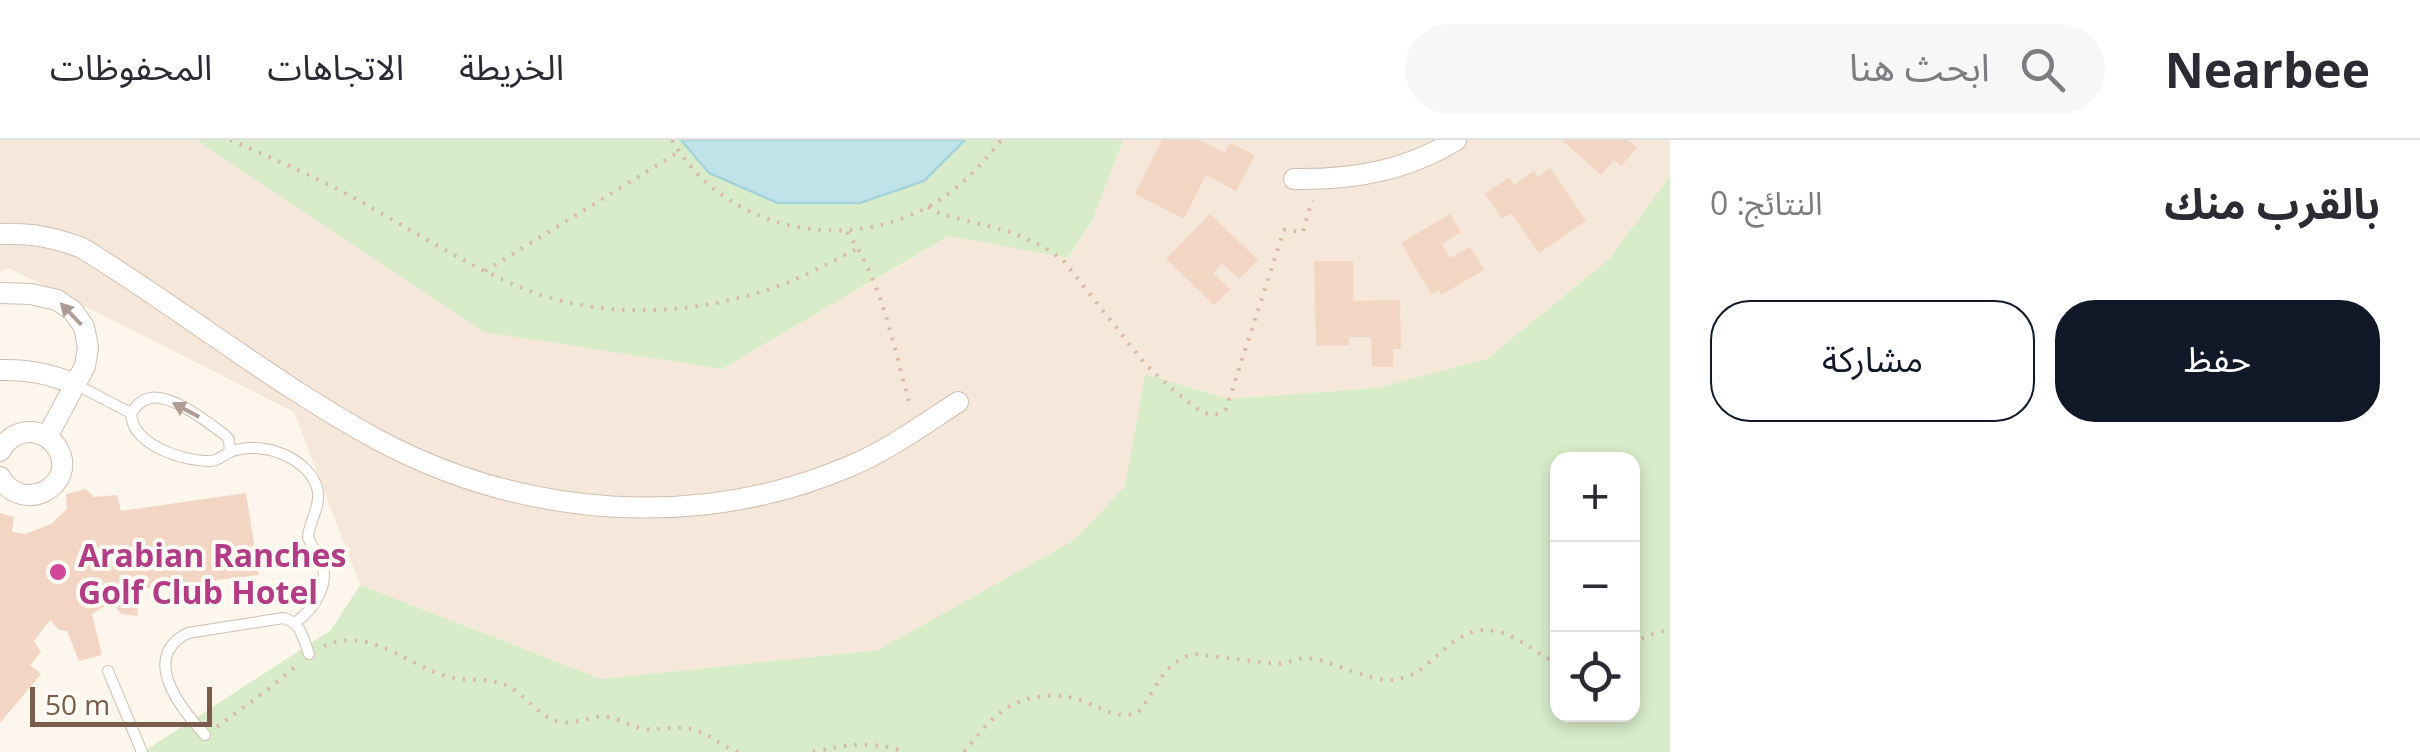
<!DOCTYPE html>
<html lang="ar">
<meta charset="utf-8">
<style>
:root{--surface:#fff;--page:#f7f7f7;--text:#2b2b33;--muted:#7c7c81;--line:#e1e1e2;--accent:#111827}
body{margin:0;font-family:"Open Sans","Noto Sans Arabic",sans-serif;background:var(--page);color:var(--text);direction:rtl}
.controls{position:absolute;right:30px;bottom:30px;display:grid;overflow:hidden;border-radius:20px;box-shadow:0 5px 15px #0003}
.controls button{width:90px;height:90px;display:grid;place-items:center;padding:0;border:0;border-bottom:2px solid var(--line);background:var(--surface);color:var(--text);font:50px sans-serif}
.scale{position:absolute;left:30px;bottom:25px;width:182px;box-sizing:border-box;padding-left:10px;border:5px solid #7a5c4d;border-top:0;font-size:28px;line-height:35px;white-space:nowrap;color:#7a5c4d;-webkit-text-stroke:8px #fffaf3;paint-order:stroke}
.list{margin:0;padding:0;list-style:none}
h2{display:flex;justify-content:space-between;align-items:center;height:130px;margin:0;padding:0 40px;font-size:42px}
h2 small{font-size:32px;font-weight:400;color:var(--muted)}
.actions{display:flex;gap:20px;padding:30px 40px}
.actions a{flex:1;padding:22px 0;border:2px solid var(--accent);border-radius:40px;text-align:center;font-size:35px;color:var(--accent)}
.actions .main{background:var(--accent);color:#fff}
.icon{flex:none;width:55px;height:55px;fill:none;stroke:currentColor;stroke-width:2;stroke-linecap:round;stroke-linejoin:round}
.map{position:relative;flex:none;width:1670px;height:612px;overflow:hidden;direction:ltr}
header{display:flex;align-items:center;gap:60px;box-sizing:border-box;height:140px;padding:0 50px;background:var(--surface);border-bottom:2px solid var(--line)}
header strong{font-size:48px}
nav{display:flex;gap:55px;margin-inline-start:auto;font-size:35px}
.search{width:700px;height:90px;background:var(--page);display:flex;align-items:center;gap:25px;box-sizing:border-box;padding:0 35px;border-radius:55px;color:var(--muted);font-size:38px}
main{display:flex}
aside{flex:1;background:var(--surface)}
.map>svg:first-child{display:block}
</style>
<header>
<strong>Nearbee</strong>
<div class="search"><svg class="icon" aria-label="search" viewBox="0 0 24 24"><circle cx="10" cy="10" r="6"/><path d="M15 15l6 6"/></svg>ابحث هنا</div>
<nav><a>الخريطة</a><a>الاتجاهات</a><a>المحفوظات</a></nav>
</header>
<main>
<aside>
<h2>بالقرب منك<small>النتائج: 0</small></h2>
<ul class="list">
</ul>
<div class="actions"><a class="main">حفظ</a><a>مشاركة</a></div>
</aside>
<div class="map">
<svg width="1670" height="612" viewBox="0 0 1670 612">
<rect width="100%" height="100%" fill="#fdf6ec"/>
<polygon fill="#f5e8da" points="0,0 196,0 484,192 722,229 950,96 1068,118 1093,79 1123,0 1670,0 1670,36 1609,119 1487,219 1376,248 1228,259 1145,234 1125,347 1076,399 878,510 601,539 360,445 294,272 9,128 0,131"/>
<g fill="#d8ecc9" fill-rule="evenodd">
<polygon points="196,0 1123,0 1093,79 1068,118 949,96 722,229 484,192"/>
<path d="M1670,36V612H143L331,490L360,445L601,539L878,510L1076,399L1125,346L1145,234L1228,259L1376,248L1487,219L1609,119ZM1558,320H1632V574H1558Z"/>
</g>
<polygon fill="#bfe3e8" stroke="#a5d3da" stroke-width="2.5" points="681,0 965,0 924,41 860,63 778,63 709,33"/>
<g fill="#f3d5c3">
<polygon points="1162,0 1200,0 1225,13 1230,3 1255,15 1236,51 1206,35 1184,79 1135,54"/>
<polygon points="1562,0 1628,0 1637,8 1621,26 1614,20 1601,35"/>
<polygon points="1550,28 1586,81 1539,113 1511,73 1502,79 1485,54 1509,37 1514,45 1534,31 1538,37"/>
<polygon points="1210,74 1258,120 1239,139 1222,123 1213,133 1230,149 1214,165 1166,119"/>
<polygon points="1450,74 1461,92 1442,104 1450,118 1470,107 1484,130 1441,155 1439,150 1431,154 1401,103"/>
<polygon points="1314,121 1353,121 1353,161 1400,160 1401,209 1393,209 1393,227 1372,227 1371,197 1349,197 1349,205 1316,206"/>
<polygon points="86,349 94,357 117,355 121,371 246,353 259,435 135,450 138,476 121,474 111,462 92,474 102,515 79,521 67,491 59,490 50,480 34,501 41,512 30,525 41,534 0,583 0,373 14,377 12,392 25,394 51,384 67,369 66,354"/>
</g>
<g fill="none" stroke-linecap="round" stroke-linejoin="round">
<g stroke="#d1beb0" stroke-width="12">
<g id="service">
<polyline points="75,244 131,273"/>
<path d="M131,273C132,305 182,321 210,321C219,321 222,315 230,312C261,299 312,318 318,352C320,368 309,382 308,397C311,405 316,411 320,419C332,443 314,469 295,483"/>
<path d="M131,273C136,266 141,260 150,258C171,253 209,283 225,295L229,300L230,312"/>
<polyline points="108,531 142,612"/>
<path d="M205,595C181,569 139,517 188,493L283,478C301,482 303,498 309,514"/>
</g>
</g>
<g stroke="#d1beb0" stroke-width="22">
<g id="minor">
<path d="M1294,39C1352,40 1406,31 1456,0"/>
<path d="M0,94C30,93 54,97 82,108C183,170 276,245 380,301C524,377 697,391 848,327C887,311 923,285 958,262"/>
<polyline points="0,153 31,154 57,160 73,171 84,187 88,207 85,226 47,297"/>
<path d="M0,230C28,229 49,234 75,244"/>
<path d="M0,311C7,299 17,291 32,292C43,293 52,299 58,309C78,345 23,376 0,337"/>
</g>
</g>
<g stroke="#d9b8a5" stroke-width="4" stroke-dasharray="2.5 8" stroke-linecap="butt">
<path d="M230,0C267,16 305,32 341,51C401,83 459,122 522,148C598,179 684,175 761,152C795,142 827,124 858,108"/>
<path d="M672,0C723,88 839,115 928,67C958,50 980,27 1001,0"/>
<polyline points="928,67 941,74 1011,92 1046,108 1063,120 1145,224 1172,249 1200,271 1210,275 1219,274 1226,269 1284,90 1303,92 1312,60"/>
<path d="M847,92C883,142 893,207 910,265"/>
<polyline points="485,131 677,13"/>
<polyline points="1632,503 1650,495 1670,489"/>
<path d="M324,506C370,486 405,524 446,536C465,542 488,537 506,545C525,554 536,574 556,581C574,587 590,574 608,577C621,579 631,587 644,589C662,591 680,584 698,591C712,596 723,607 738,612"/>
<polyline points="217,587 266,551 296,526"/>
<path d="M813,612C844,605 873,600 904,612"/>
<path d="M964,612C975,600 984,586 996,576C1021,555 1055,550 1086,562C1105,570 1117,579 1138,573C1157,549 1161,524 1193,514L1278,524L1304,518L1315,519C1337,524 1368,540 1391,540C1435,539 1450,476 1503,493C1523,500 1539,515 1558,524"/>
</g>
<use href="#service" stroke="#fff" stroke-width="10"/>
<use href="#minor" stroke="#fff" stroke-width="20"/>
</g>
<defs><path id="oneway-solid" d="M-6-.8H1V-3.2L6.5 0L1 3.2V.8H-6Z" transform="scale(2.5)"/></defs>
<g fill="#af9d94">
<use href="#oneway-solid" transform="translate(71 174) rotate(-134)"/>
<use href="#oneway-solid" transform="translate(186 270) rotate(-152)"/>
</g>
<circle fill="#d1479c" stroke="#fffaf3" stroke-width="4" cx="58" cy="432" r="10"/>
<g text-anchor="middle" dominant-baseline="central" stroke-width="8" stroke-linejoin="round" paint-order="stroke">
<g font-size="32" font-weight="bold" fill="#b23c85" stroke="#fffaf3" text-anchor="start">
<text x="78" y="414">Arabian Ranches<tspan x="78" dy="37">Golf Club Hotel</tspan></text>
</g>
</g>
</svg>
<div class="controls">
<button>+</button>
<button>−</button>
<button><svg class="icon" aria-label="locate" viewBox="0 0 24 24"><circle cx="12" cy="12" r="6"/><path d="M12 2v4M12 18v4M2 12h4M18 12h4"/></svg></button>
</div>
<div class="scale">50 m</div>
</div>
</main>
